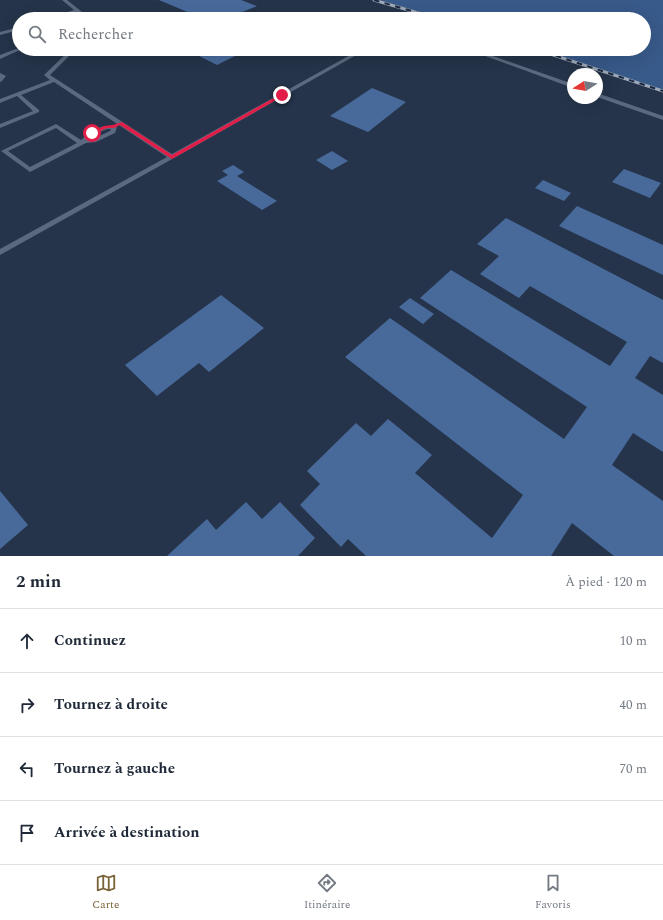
<!DOCTYPE html>
<html lang="fr">
<meta charset="utf-8">
<style>
:root{--surface:#fff;--page:#f6f6f7;--text:#1f2937;--muted:#747a83;--line:#e0e1e3;--accent:#7a6338}
body{margin:0;font-family:Spectral,serif;background:var(--page);color:var(--text)}
.compass{position:absolute;left:567px;top:68px;width:36px;height:36px;border-radius:50%;background:var(--surface);box-shadow:0 4px 16px #0002;rotate:259deg}
.stop{position:absolute;width:12px;height:12px;margin:-9px;border:3px solid #e11d48;border-radius:50%;background:#fff}
.stop.end{background:#e11d48;border-color:#fff;box-shadow:0 1px 4px #0008}
.list{margin:0;padding:0;list-style:none}
h2{display:flex;justify-content:space-between;align-items:center;height:52px;margin:0;padding:0 16px;font-size:17px}
h2 small{font-size:13px;font-weight:400;color:var(--muted)}
.list li{display:grid;grid-template-columns:26px 1fr auto;gap:12px;align-items:center;box-sizing:border-box;height:64px;padding:0 16px;border-top:1px solid var(--line)}
.list b{display:block;font-size:15px;white-space:nowrap}
.list em{font-size:13px;font-style:normal;color:var(--muted)}
.icon{flex:none;width:22px;height:22px;fill:none;stroke:currentColor;stroke-width:2;stroke-linecap:round;stroke-linejoin:round}
.map{position:relative;flex:none;width:663px;height:556px;overflow:hidden}
.search{position:absolute;background:var(--surface);box-shadow:0 4px 16px #0002;left:12px;right:12px;top:12px;height:44px;display:flex;align-items:center;gap:10px;box-sizing:border-box;padding:0 14px;border-radius:22px;color:var(--muted);font-size:15px}
.sheet{height:308px;background:var(--surface)}
nav{display:flex;justify-content:space-around;align-items:center;box-sizing:border-box;height:56px;border-top:1px solid var(--line);background:var(--surface);font-size:11px;color:var(--muted)}
nav a{display:grid;justify-items:center;gap:2px}
nav .on{color:var(--accent)}
.map>svg:first-child{display:block}
</style>
<div class="map">
<svg width="663" height="556" viewBox="0 0 663 556">
<rect width="100%" height="100%" fill="#25344a"/>
<polygon fill="#385a8a" points="380,0 663,0 663,90 539,49 644,49 644,19 443,19"/>
<g fill="#486a9b">
<polygon points="159,0 241,0 257,6 227,18 228,19 204,19"/>
<polygon points="185,49 223,49 237,55 217,65"/>
<polygon points="372,88 406,102 368,132 330,116"/>
<polygon points="332,151 348,161 332,170 316,160"/>
<polygon points="233,165 244,172 237,176 277,201 262,210 217,181 228,175 222,171"/>
<polygon points="624,169 661,183 650,198 612,182"/>
<polygon points="543,180 571,193 564,201 535,188"/>
<polygon points="577,206 663,245 663,275 559,226"/>
<polygon points="506,218 663,300 663,363 650,356 635,378 663,395 663,452 633,433 612,465 663,501 663,556 614,556 572,523 551,556 366,556 348,539 341,547 300,505 320,484 307,471 356,423 371,436 388,419 432,455 415,473 492,538 523,495 345,357 390,318 564,439 587,407 420,298 451,270 610,366 627,342 530,286 519,298 480,274 499,256 477,244"/>
<polygon points="221,295 264,328 209,372 199,363 157,396 125,365"/>
<polygon points="410,298 434,314 423,324 399,307"/>
<polygon points="0,491 28,525 0,549"/>
<polygon points="246,502 262,519 280,502 315,538 298,556 167,556 207,519 216,530"/>
</g>
<g fill="none" stroke-linecap="round" stroke-linejoin="round">
<g fill="#5a697f" fill-rule="evenodd">
<polygon points="62,0 67,0 91,19 86,19 77,12 54,19 47,19 74,10"/>
<polygon points="19,27 19,30 0,35 0,32"/>
<polygon points="16,49 20,50 0,59 0,55"/>
<polygon points="71,49 76,49 50,75 172,154 361,49 367,49 174,158 0,255 0,249 167,157 54,82 21,95 39,110 39,112 0,128 0,124 33,111 17,96 0,103 0,99 50,80 44,75"/>
<polygon points="466,49 473,49 573,84 573,88"/>
<polygon points="0,73 6,76 2,81 0,82"/>
<polygon points="597,93 663,116 663,120 597,97"/>
<path d="M56,124L81,140C83,139 84,137 85,135C90,129 110,123 117,127L115,133L96,142L86,143L30,172L1,151ZM56,128L77,143L30,167L8,151ZM107,129H111L110,131L93,139H89L90,136Z"/>
</g>
<g stroke="#9ea9b9" stroke-width="3">
<g id="rail">
<polyline points="374,0 439,19"/>
<polyline points="535,49 663,91"/>
</g>
</g>
<use href="#rail" stroke="#1b2a40" stroke-width="2" stroke-dasharray="5.5" stroke-linecap="butt"/>
</g>
<polygon fill="#e11d48" points="281,94 285,95 172,159 120,125 114,128 107,128 93,134 89,133 104,126 113,125 122,122 172,155"/>
</svg>
<svg class="compass" viewBox="-18 -18 36 36"><path d="M0-13l5 13h-10z" fill="#e53935"/><path d="M0 13l5-13h-10z" fill="#747a83"/></svg>
<div class="stop" style="left:92px;top:133px"></div>
<div class="stop end" style="left:282px;top:95px"></div>
<div class="search"><svg class="icon" aria-label="search" viewBox="0 0 24 24"><circle cx="10" cy="10" r="6"/><path d="M15 15l6 6"/></svg>Rechercher</div>
</div>
<section class="sheet">
<h2>2 min<small>À pied · 120 m</small></h2>
<ul class="list">
<li><svg class="icon" aria-label="ahead" viewBox="0 0 24 24"><path d="M12 20V5M6 11l6-6 6 6"/></svg><div><b>Continuez</b></div><em>10 m</em></li>
<li><svg class="icon" aria-label="right" viewBox="0 0 24 24"><path d="M7 20v-9h11M14 6l5 5-5 5"/></svg><div><b>Tournez à droite</b></div><em>40 m</em></li>
<li><svg class="icon" aria-label="left" viewBox="0 0 24 24"><path d="M17 20v-9H6M10 6l-5 5 5 5"/></svg><div><b>Tournez à gauche</b></div><em>70 m</em></li>
<li><svg class="icon" aria-label="arrive" viewBox="0 0 24 24"><path d="M6 21V4h12l-3 4 3 4H6"/></svg><div><b>Arrivée à destination</b></div></li>
</ul>
</section>
<nav>
<a class="on"><svg class="icon" aria-label="map" viewBox="0 0 24 24"><path d="M3 6l6-2 6 2 6-2v14l-6 2-6-2-6 2zM9 4v14M15 6v14"/></svg>Carte</a>
<a><svg class="icon" aria-label="directions" viewBox="0 0 24 24"><path d="M12 3l9 9-9 9-9-9zM9 14v-3h6M13 9l2 2-2 2"/></svg>Itinéraire</a>
<a><svg class="icon" aria-label="saved" viewBox="0 0 24 24"><path d="M7 4h10v16l-5-4-5 4z"/></svg>Favoris</a>
</nav>
